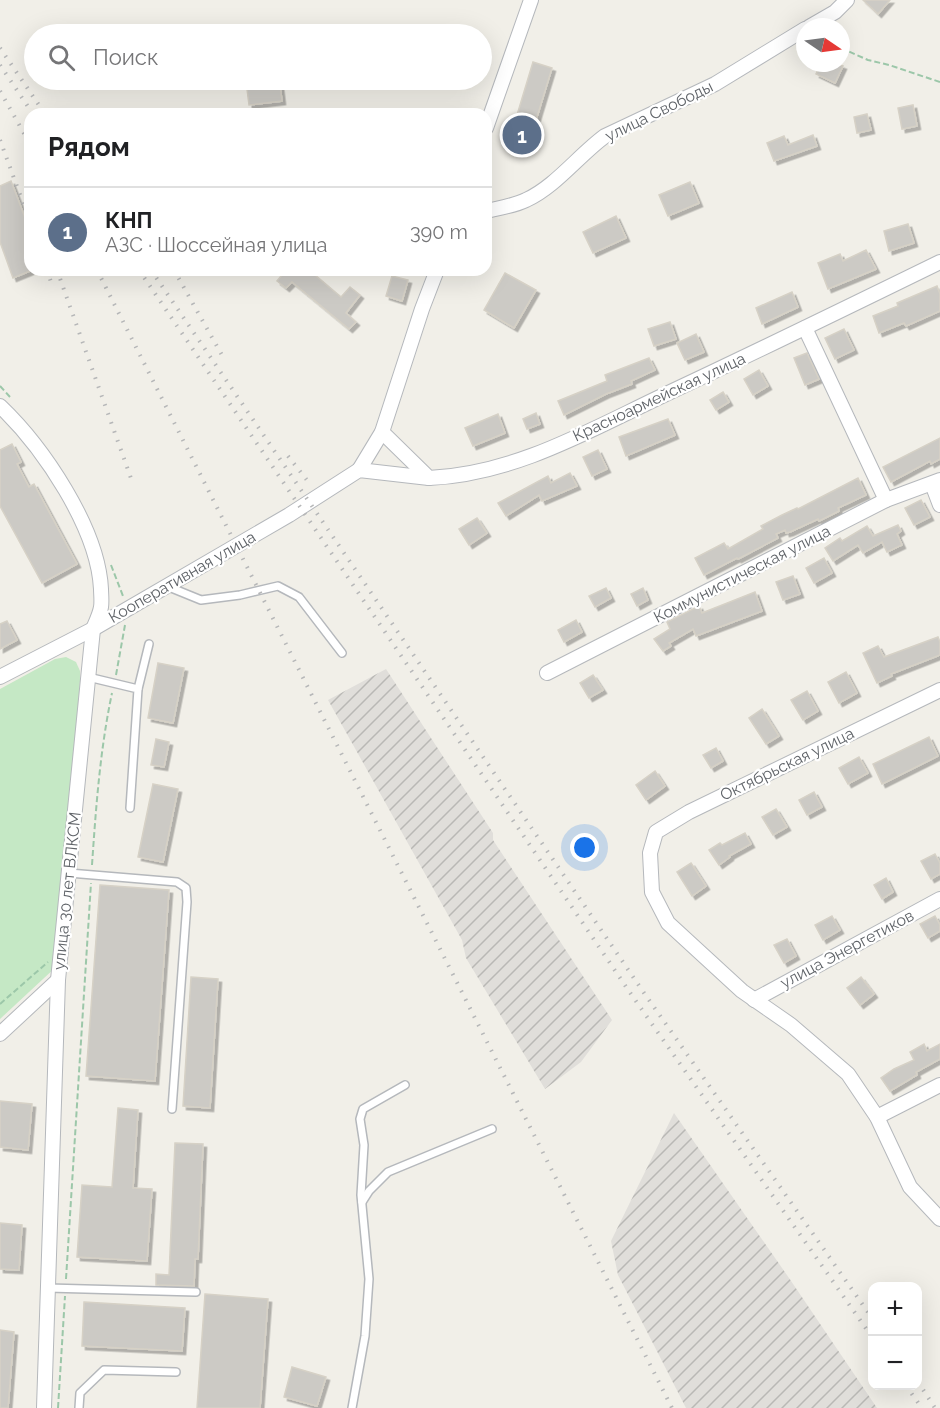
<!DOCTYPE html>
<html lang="ru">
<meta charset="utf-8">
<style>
:root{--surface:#fff;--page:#f6f6f6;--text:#202124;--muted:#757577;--line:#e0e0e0;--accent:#111827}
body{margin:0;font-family:Raleway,sans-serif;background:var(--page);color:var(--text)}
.controls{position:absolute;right:18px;bottom:18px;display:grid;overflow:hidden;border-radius:12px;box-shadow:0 6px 24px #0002}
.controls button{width:54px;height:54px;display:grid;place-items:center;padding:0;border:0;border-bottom:2px solid var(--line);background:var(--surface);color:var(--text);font:30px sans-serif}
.compass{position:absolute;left:796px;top:18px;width:54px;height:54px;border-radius:50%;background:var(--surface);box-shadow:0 6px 24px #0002;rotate:103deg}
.you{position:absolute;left:585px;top:848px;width:21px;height:21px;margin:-15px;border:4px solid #fff;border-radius:50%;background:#1a73e8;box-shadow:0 0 0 9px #1a73e833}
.badge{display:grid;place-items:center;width:39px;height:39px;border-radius:50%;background:var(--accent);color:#fff;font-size:20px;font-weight:700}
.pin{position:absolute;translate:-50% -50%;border:3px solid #fff;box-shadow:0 2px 6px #0006}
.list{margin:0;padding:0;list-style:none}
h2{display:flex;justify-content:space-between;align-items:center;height:78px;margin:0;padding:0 24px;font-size:26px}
h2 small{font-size:20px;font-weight:400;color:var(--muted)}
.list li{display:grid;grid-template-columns:39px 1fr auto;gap:18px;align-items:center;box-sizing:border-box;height:90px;padding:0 24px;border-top:2px solid var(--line)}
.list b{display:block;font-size:22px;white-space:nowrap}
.list p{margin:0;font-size:20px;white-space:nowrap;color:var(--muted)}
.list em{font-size:20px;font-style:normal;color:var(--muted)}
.icon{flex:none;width:33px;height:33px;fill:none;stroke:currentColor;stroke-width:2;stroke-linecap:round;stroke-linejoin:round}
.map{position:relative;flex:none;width:940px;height:1408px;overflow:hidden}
.search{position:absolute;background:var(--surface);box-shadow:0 6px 24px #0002;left:24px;top:24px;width:468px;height:66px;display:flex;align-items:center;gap:15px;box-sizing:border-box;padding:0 21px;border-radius:33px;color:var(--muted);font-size:22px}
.panel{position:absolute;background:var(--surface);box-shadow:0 6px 24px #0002;left:24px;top:108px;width:468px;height:168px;border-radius:18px}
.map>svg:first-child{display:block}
</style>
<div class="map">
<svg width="940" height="1408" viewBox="0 0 940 1408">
<defs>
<pattern id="industrial-furrows" width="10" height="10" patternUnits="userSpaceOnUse" patternTransform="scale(1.5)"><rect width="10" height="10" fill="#e0deda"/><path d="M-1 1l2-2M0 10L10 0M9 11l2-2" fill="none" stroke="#b9b8b5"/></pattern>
<filter id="shadow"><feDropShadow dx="3.5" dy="3.5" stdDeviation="0" flood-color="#0004"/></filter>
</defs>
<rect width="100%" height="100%" fill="#f1efe8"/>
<g fill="url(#industrial-furrows)">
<polygon points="386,669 493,833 493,840 612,1020 581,1062 545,1089 466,958 462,940 328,700"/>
<polygon points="674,1113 789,1278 877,1408 686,1408 618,1275 611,1241"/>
</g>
<polygon fill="#c5e8c5" points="66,657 76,662 80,671 80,681 57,966 0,1019 0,689 55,659"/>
<g fill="#cccac5" stroke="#d6d1c6" stroke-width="1.5" filter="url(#shadow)">
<polygon points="863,0 890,0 878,14"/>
<polygon points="533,62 552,68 533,130 514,125"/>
<polygon points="821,63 835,63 843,66 835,83 816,74"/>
<polygon points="280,85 282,101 249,105 247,89"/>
<polygon points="913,105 917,126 902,129 898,108"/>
<polygon points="867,114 871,130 857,133 854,117"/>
<polygon points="813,135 817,146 774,161 767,143 784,136 788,145"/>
<polygon points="11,181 30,231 30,271 13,278 0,242 0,186"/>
<polygon points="690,182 699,203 668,216 659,195"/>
<polygon points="616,216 626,238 593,253 583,232"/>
<polygon points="908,224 914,243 889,251 884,231"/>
<polygon points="866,250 876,269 828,289 818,263 840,254 843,261"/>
<polygon points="286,270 309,270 341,297 350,287 360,295 346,313 356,322 349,329 292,282 286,288 277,281"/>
<polygon points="505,273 536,290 514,328 484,310"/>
<polygon points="392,276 408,280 402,301 386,296"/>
<polygon points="937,286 940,294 940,311 906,326 904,323 879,333 873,316 898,306 897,303"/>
<polygon points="792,292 798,307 762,324 756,308"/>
<polygon points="670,322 676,339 654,346 648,329"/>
<polygon points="844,329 854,350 835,359 825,338"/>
<polygon points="696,334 704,352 685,360 677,343"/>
<polygon points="807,353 819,379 805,385 794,358"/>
<polygon points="649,358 655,370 631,381 632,384 606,394 564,415 558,401 607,381 605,375"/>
<polygon points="759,370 768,386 753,395 744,379"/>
<polygon points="723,392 729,402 716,410 710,400"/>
<polygon points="536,413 540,424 527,429 523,419"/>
<polygon points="498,414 505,433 473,446 465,428"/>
<polygon points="668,419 675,435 626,456 619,437"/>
<polygon points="940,438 940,459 931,464 930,461 891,482 883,467"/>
<polygon points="12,444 21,462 17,464 29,487 34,484 77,564 42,583 0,506 0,450"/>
<polygon points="598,450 607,469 592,476 583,457"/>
<polygon points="570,473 577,486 542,501 539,495 506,516 498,503 548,476 551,483"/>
<polygon points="858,478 866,495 838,508 839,511 819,521 818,519 790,532 786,533 785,530 776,534 778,538 738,559 737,558 704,575 695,558 724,543 728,549 763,529 761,526 782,515 797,508 798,509"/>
<polygon points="921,500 930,517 914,525 905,508"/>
<polygon points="477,518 487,533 469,545 459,529"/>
<polygon points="898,525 901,531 897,534 902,545 887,552 882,542 863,553 858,545 833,561 825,548 840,538 842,541 867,526 873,536"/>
<polygon points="824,558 832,573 814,583 806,568"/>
<polygon points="793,576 800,594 783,600 776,582"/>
<polygon points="606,588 611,598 595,607 589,596"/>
<polygon points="643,588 648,600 637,606 631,594"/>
<polygon points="755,592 762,611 696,636 693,629 669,643 671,646 663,651 654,639 670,629 667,622 699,606 702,613"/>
<polygon points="576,620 582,632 564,642 558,630"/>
<polygon points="7,621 17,640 0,649 0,624"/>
<polygon points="938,637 940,642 940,655 891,674 892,676 877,683 863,653 878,646 884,657"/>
<polygon points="158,663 184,668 173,723 148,718"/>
<polygon points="846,672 857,693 839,703 828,682"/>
<polygon points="593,675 603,690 589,698 580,683"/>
<polygon points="807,691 818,711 803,720 791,700"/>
<polygon points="762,709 779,736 766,744 749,718"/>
<polygon points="929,737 938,756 882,784 873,764"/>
<polygon points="156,739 169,742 164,767 151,765"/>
<polygon points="716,748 723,761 711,768 703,755"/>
<polygon points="859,757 868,773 848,784 839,768"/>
<polygon points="655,771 665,786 646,800 636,785"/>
<polygon points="153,784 178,789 163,862 138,857"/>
<polygon points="814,792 822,807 807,815 799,800"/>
<polygon points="776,809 787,827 773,835 762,817"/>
<polygon points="745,833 751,844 729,856 730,857 719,865 709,850 720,843 722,845"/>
<polygon points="935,854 940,863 940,874 931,879 921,861"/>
<polygon points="691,863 706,886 692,896 677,872"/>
<polygon points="886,878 893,892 882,899 874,885"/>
<polygon points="100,885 169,890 155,1081 86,1076"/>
<polygon points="832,916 840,930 823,940 815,925"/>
<polygon points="935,916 940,925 940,931 928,938 920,924"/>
<polygon points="787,939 796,956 784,963 774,945"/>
<polygon points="191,977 218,979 210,1108 183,1106"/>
<polygon points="861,977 874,994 860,1005 847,988"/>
<polygon points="924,1044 927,1051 940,1044 940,1059 916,1072 917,1075 890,1091 881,1078 894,1069 914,1060 910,1052"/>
<polygon points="0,1101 32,1104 28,1150 0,1147"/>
<polygon points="118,1108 138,1110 133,1188 152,1189 147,1261 77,1257 82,1185 112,1187"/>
<polygon points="175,1143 203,1144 198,1259 195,1259 194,1286 156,1285 156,1274 169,1275"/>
<polygon points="0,1223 22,1225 19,1270 0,1269"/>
<polygon points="205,1294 268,1299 260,1408 197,1408"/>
<polygon points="84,1302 185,1308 182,1351 82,1346"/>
<polygon points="0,1330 14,1332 8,1408 0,1408"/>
<polygon points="292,1367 326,1377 317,1406 284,1397"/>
</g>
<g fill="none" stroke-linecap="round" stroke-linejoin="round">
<g stroke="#b5b8bc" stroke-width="10">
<g id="service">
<polyline points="169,587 201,600 240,595 278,586 299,597 342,653"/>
<polyline points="88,677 138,689 130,808"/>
<polyline points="138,689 149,644"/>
<polyline points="69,873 177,882 186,888 187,902 172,1109"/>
<polyline points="362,1202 369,1191 388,1172 492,1129"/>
<polyline points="48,1288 196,1292"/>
<polyline points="79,1408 80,1393 104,1370 176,1372"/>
<polyline points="352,1408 365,1336 369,1279 361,1195 364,1145 360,1119 363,1109 405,1085"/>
</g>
</g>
<g stroke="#b5b8bc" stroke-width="16">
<g id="minor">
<polyline points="809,27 835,12 847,0"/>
<polyline points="486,128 531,0"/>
<path d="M486,211C499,208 514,206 526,200C555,187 579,155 605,136L715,84L805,29"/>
<polyline points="805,328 886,500"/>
<path d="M0,406C43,447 98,528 101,589C101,594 102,601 101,607C100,614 96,622 93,629L58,980L44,1408"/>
<path d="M382,432L429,478C515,474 588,431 664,395C756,352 848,307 940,262"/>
<polyline points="359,470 382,432 422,309 437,270"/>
<polyline points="932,484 940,505"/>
<polyline points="547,673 886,500 940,480"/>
<polyline points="0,677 93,629 289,515 359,470 429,478"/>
<polyline points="940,690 689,812 656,832 650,853 652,892 668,923 742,991 791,1025 848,1074 877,1117 910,1187 940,1219"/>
<polyline points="754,1000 940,899"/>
<polyline points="0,1034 58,980"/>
<polyline points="877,1117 940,1085"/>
</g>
</g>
<g stroke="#9cc7a9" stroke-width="2" stroke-dasharray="6 3" stroke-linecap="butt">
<polyline points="841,48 868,60 889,65 940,82"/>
<polyline points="0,386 10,397"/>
<polyline points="111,565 123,596"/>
<polyline points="116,675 125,625"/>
<path d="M92,865C96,807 100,750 112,693"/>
<polyline points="0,1004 48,962"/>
<polyline points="66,1279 91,883"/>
<polyline points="58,1408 65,1296"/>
</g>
<use href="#service" stroke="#fff" stroke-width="7"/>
<use href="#minor" stroke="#fff" stroke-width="14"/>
<g stroke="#b6b7b8" stroke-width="4" stroke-dasharray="1.5 8" stroke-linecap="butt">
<polyline points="0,48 45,114"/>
<polyline points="0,65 33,114"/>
<polyline points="0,91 30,144"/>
<polyline points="0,140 30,222"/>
<polyline points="47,270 53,288"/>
<polyline points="57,270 133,484"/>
<polyline points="97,270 672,1408"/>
<polyline points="139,270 633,997 872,1337"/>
<polyline points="151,270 642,990 872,1318"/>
<polyline points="174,270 223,357"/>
<polyline points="288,456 310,484"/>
<polyline points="918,1382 935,1408"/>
<polyline points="906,1386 922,1408"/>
</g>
</g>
<g text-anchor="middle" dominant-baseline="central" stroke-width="4.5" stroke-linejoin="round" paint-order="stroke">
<g font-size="16" fill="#5f6368" stroke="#fff">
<text transform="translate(659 111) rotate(-26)">улица Свободы</text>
<text transform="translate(659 397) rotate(-25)">Красноармейская улица</text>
<text transform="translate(742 574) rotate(-27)">Коммунистическая улица</text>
<text transform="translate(182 577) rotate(-30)">Кооперативная улица</text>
<text transform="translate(787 764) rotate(-26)">Октябрьская улица</text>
<text transform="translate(67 891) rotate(-84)">улица 30 лет ВЛКСМ</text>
<text transform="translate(847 949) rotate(-28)">улица Энергетиков</text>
</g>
</g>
</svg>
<div class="controls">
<button>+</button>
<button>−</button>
</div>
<svg class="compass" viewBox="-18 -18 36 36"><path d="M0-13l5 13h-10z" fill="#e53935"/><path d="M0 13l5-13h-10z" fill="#757577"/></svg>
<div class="you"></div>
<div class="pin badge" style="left:522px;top:135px;background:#5c6f8a">1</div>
<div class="search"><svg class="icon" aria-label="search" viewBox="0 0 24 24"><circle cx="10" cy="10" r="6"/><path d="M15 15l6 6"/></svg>Поиск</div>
<section class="panel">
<h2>Рядом<small></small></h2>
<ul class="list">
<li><span class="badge" style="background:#5c6f8a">1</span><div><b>КНП</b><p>АЗС · Шоссейная улица</p></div><em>390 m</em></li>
</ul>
</section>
</div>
